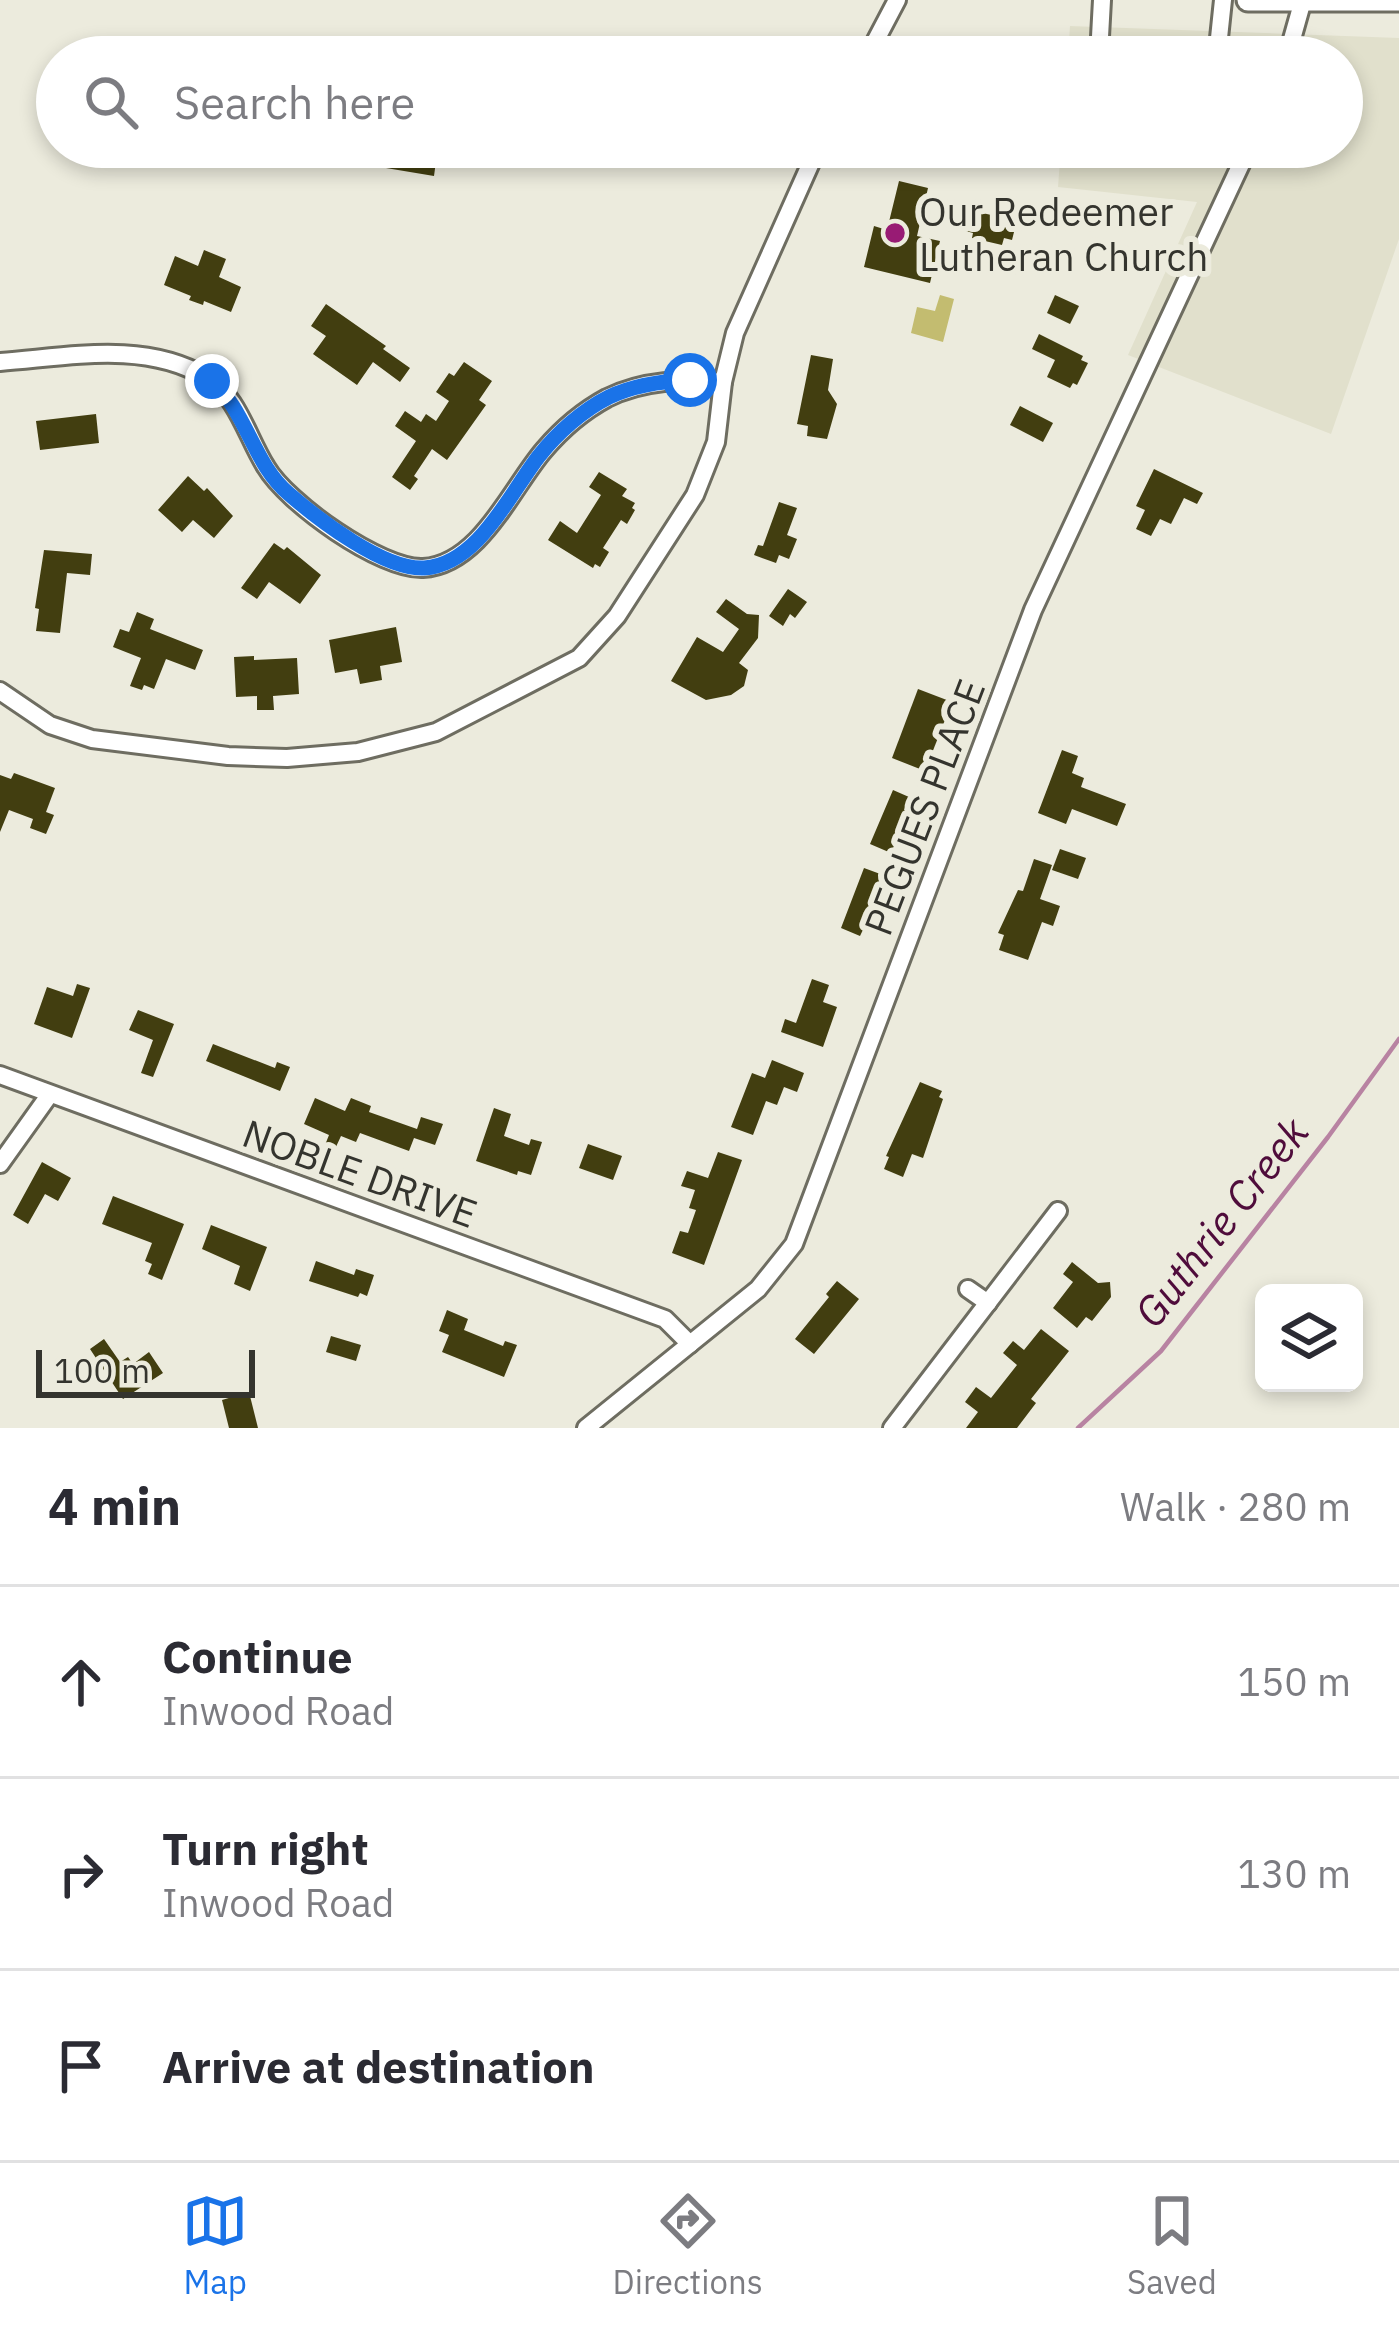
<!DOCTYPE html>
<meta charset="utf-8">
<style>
:root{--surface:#fff;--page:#f7f7f7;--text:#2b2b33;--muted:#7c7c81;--line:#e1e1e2;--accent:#1a73e8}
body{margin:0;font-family:"IBM Plex Sans",sans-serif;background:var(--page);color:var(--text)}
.controls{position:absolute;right:36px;bottom:36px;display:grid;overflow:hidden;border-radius:18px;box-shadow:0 6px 18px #0003}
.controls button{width:108px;height:108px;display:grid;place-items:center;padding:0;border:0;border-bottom:3px solid var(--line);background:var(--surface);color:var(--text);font:60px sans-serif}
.scale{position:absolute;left:36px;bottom:30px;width:219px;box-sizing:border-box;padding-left:12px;border:6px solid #34342e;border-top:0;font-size:33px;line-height:42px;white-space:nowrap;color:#34342e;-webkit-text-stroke:9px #ecebdd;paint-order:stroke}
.stop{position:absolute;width:36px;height:36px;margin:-27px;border:9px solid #1a73e8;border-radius:50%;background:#fff}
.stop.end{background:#1a73e8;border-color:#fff;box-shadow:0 3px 12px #0008}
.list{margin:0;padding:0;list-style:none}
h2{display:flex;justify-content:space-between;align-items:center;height:156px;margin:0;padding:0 48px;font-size:51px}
h2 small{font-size:39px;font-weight:400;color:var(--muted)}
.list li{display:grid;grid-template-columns:78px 1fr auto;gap:36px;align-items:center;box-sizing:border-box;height:192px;padding:0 48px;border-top:3px solid var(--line)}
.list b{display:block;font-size:45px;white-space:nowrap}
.list p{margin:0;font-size:39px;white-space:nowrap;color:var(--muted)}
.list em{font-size:39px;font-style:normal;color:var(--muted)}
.icon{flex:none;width:66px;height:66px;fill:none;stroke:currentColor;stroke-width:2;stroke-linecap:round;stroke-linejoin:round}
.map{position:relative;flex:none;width:1399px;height:1428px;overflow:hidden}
.search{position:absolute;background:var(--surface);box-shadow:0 6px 18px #0003;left:36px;right:36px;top:36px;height:132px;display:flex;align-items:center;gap:30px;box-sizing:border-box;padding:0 42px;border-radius:66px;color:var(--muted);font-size:45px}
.sheet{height:732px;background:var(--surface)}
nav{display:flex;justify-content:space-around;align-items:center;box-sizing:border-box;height:168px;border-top:3px solid var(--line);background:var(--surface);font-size:33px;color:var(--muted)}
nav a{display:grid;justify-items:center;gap:6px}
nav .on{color:var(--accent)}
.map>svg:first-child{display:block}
</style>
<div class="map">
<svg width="1399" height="1428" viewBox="0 0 1399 1428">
<rect width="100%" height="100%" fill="#ecebdd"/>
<polygon fill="#e1e0cc" points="1070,26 1399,38 1399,239 1331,434 1128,355 1197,202 1058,187 1061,147 1342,147 1342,57 1068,57"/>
<polygon fill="#c3bc70" points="940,295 954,299 943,342 911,333 917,307 935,311"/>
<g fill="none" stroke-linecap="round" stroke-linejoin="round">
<polyline stroke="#b883a2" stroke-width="4.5" points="1078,1428 1161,1351 1328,1137 1399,1039"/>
</g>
<g fill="#423e10">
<polygon points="383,147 429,147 428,153 437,154 434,176 380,167"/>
<polygon points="899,181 928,188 917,236 940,241 930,283 864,267 874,226 887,230"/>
<polygon points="978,212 1009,219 1007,226 1015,228 1012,240 1004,238 1002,245 972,238 973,233 966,231 970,216 977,218"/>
<polygon points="204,250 226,259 219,277 241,287 231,312 204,301 203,305 189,300 191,296 164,285 175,256 198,266"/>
<polygon points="1055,295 1079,306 1070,324 1047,313"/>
<polygon points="326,304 386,346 383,349 410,368 400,382 373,362 357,385 313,354 326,336 311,326"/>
<polygon points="1039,334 1083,356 1081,360 1088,363 1077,385 1073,383 1070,388 1047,377 1055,360 1032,349"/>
<polygon points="811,355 833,359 828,390 837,404 827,439 807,436 808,426 797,424"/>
<polygon points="464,362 492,381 479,400 486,405 447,460 432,449 414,476 418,479 410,490 392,477 416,441 395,426 405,411 421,422 426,414 436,421 449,401 436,392 449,373 454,376"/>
<polygon points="1020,406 1053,423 1043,442 1010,425"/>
<polygon points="96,414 99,443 40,450 36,421"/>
<polygon points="1154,469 1203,493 1197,504 1184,498 1171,524 1160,519 1151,536 1136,529 1145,510 1136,506"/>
<polygon points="599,472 627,489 622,496 635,503 632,508 635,510 627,524 621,520 603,548 609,552 600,567 595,564 593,568 548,540 560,521 577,533 601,495 589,487"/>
<polygon points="188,476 204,491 207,488 233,516 214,538 193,520 182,532 158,510"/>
<polygon points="779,502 797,508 787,535 797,539 789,559 779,555 776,563 754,555 758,545 763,546"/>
<polygon points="274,543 284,550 287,547 321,575 300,604 269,582 257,599 241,588"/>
<polygon points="44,550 92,554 90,575 67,573 60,633 36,631 39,609 35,608"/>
<polygon points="788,589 807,602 795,618 790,614 783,626 769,616"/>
<polygon points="726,599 747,614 759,615 758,638 739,663 748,670 744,686 731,695 706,700 671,681 697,637 723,652 739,629 716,612"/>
<polygon points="137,612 154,619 150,629 203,650 195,670 166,659 154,689 144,685 142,690 130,686 141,658 113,647 120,629 129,632"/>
<polygon points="396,627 402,662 380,666 382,680 360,684 357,669 335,673 329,640"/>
<polygon points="254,656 254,660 297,658 299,694 273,696 274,710 257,710 257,696 236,697 234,657"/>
<polygon points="918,689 952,702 925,771 892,758"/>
<polygon points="1062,750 1078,756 1072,773 1084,778 1081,787 1126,804 1117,826 1072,809 1066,824 1038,813"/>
<polygon points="14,773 55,788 46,812 54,815 46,834 30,828 33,819 9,810 0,832 0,775 11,779"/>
<polygon points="893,790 909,797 904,810 908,811 891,853 870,844"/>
<polygon points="1060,849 1086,858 1078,879 1052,870"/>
<polygon points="1034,859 1052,865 1040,899 1060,906 1053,926 1042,922 1028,960 999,950 1004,935 998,933 1018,890 1023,891"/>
<polygon points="864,868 883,875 876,891 881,892 860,936 841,928"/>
<polygon points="812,979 829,985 823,1002 837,1007 823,1047 781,1032 785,1019 796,1023"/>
<polygon points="77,984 90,988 72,1038 34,1024 47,987 73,996"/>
<polygon points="138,1010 174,1024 153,1077 141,1073 153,1040 129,1030"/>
<polygon points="213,1044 275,1068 277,1062 290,1067 280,1091 206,1061"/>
<polygon points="772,1060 804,1073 797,1092 784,1087 777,1105 766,1101 753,1135 731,1127 752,1073 765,1078"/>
<polygon points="920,1082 942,1091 939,1097 943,1099 923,1158 912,1154 903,1177 884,1169 889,1157 886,1156"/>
<polygon points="315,1098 345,1111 351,1098 371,1106 369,1112 417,1129 421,1117 443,1124 435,1145 414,1138 409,1151 360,1133 356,1142 341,1136 335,1149 325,1145 329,1135 304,1124"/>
<polygon points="494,1108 511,1114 504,1136 529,1145 531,1139 542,1142 531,1175 518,1171 517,1175 476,1161"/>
<polygon points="588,1144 622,1156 613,1180 579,1168"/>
<polygon points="718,1152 742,1160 704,1265 672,1253 680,1231 688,1233 696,1210 689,1208 695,1190 681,1186 687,1171 708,1178"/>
<polygon points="42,1162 71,1178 58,1201 45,1194 28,1224 13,1215"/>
<polygon points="113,1196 184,1224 162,1280 148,1274 152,1264 145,1261 152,1243 102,1224"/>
<polygon points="211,1225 267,1247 250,1291 234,1284 240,1266 202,1249"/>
<polygon points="316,1261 354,1275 356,1269 374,1275 367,1296 360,1293 358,1297 309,1281"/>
<polygon points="1072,1262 1098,1283 1110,1282 1111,1297 1092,1321 1086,1317 1077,1328 1053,1308 1073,1282 1063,1274"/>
<polygon points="837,1281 859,1299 814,1354 795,1339 829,1297 826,1294"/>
<polygon points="447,1310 468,1319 464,1330 503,1346 505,1341 517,1345 504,1377 442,1352 449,1335 439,1331"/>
<polygon points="1041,1329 1069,1351 1031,1399 1036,1403 1017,1428 966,1428 978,1412 965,1402 976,1387 991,1398 1017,1365 1003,1353 1013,1341 1024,1350"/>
<polygon points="331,1336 361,1345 356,1361 326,1352"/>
<polygon points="104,1339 120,1362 128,1357 133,1364 149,1352 163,1373 123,1399 90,1349"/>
<polygon points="249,1392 258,1428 229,1428 222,1400"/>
</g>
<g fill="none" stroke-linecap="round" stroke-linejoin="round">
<g stroke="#6e6d61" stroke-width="22">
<g id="minor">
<polyline points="1102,0 1099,55 1183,57"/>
<polyline points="867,57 897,0"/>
<polyline points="1217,57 1223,0"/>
<polyline points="1287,57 1303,0"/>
<path d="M0,362C68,357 144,340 206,377C238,396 247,437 266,467C287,503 381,570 423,568C480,565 512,487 544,450C561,430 583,411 607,398C643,380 684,379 723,382"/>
<polyline points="0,691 50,725 92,739 228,756 287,758 358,752 436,732 579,658 617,616 695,495 716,442 723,382 735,333 818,147"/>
<polyline points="0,1075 665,1319 690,1344"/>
<polyline points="0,1164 50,1094"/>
<polyline points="968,1289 988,1303"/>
<polyline points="586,1428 758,1289 794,1244 1033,610 1249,147"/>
<polyline points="892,1428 1058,1211"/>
</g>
</g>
<g stroke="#6e6d61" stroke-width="27">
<polyline id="major" points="1248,0 1399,0"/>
</g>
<use href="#minor" stroke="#fff" stroke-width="16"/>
<use href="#major" stroke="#fff" stroke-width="21"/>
</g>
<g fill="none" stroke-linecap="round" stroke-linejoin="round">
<path stroke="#1a73e8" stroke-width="15" d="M212,381C247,412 253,464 289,494C319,520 384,570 424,568C478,565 510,493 539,456C557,433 583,410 609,397C634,385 663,381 690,380"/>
</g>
<circle fill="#981b74" stroke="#ecebdd" stroke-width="4.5" cx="895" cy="233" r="12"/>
<g text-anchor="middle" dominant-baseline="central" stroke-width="12" stroke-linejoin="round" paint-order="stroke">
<g font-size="39" fill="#34342e" stroke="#ecebdd" text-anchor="start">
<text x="919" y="211">Our Redeemer<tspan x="919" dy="45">Lutheran Church</tspan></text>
</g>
<g font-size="39" fill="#34342e" stroke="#ecebdd">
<text transform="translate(924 807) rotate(-69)">PEGUES PLACE</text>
<text transform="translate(360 1173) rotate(20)">NOBLE DRIVE</text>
</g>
<g font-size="42" font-style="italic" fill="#4f0c3b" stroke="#ecebdd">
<text transform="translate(1221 1222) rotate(-52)">Guthrie Creek</text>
</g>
</g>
</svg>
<div class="controls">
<button><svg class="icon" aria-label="layers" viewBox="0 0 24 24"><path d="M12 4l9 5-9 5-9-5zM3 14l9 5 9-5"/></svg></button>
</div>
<div class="scale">100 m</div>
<div class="stop" style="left:690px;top:380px"></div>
<div class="stop end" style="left:212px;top:381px"></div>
<div class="search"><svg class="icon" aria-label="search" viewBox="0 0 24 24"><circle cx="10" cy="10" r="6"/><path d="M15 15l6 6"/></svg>Search here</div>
</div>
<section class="sheet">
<h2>4 min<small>Walk · 280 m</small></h2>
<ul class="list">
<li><svg class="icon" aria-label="ahead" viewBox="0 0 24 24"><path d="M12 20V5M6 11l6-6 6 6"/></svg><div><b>Continue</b><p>Inwood Road</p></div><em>150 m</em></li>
<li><svg class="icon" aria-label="right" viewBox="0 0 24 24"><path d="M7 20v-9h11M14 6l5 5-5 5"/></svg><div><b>Turn right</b><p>Inwood Road</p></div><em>130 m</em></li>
<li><svg class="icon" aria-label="arrive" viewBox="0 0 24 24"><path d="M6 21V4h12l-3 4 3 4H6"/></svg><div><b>Arrive at destination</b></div></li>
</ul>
</section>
<nav>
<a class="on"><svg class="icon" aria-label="map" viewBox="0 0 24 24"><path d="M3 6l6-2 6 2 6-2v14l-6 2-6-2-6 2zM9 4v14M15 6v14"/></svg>Map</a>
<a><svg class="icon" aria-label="directions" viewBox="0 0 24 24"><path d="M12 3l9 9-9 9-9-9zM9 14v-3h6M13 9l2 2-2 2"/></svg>Directions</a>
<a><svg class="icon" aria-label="saved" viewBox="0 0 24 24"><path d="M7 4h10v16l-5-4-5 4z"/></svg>Saved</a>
</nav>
